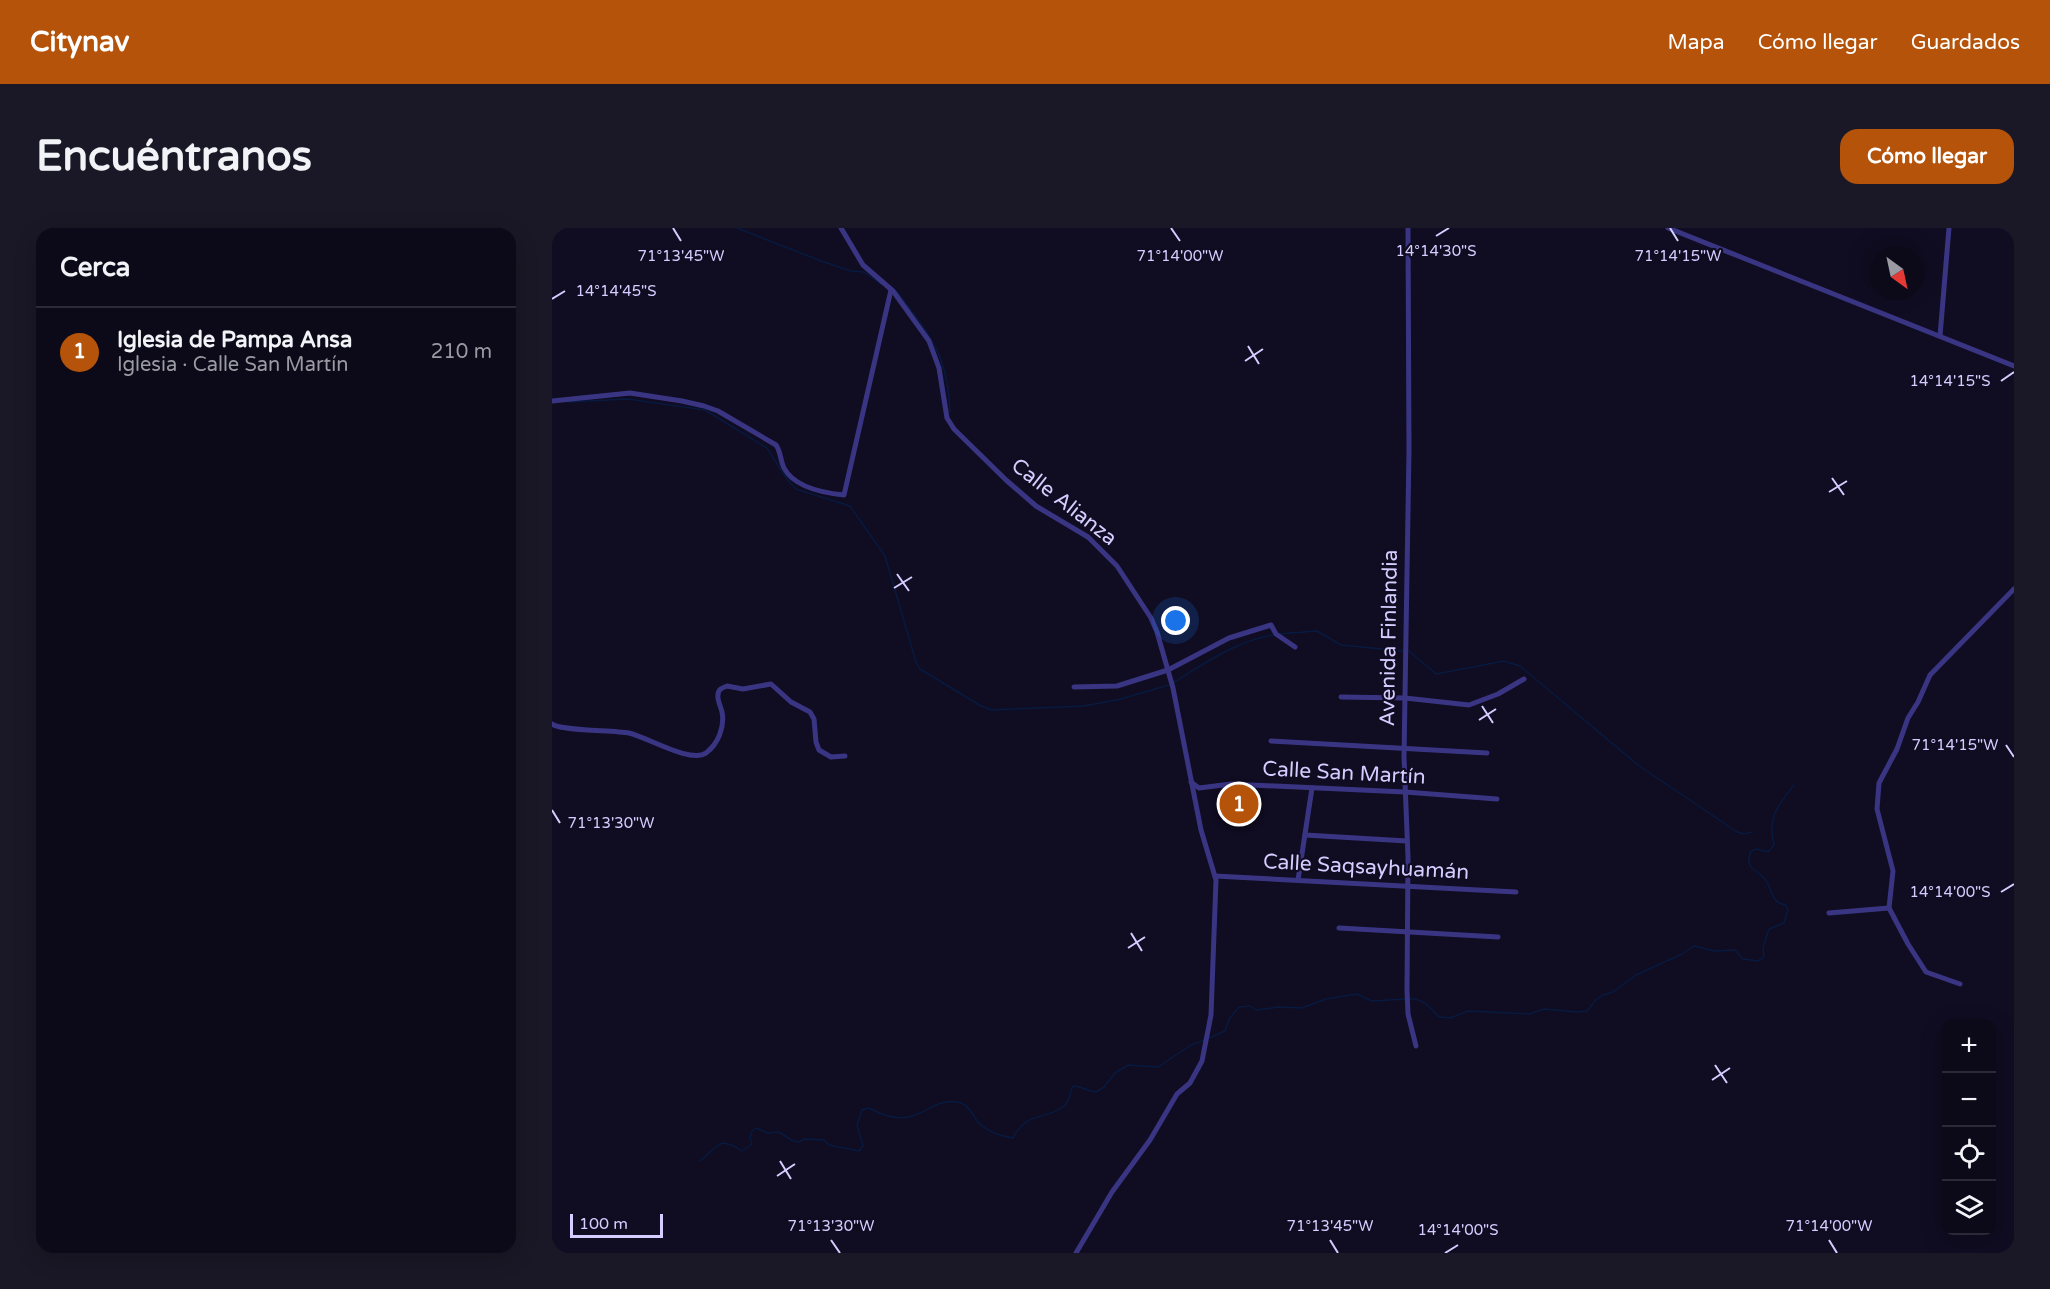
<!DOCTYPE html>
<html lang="es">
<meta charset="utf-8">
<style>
:root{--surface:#0c0919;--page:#1a1726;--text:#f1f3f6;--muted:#9a9aa2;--line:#2c2a38;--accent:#b45309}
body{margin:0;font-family:"Varela Round",sans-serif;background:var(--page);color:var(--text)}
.controls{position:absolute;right:18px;bottom:18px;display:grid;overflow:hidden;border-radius:12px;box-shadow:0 6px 24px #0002}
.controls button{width:54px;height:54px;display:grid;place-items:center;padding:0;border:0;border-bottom:2px solid var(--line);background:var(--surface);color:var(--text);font:30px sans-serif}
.compass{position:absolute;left:1318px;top:18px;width:54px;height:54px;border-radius:50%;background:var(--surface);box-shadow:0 6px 24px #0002;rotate:147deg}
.scale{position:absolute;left:18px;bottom:15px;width:93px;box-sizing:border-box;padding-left:6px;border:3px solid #d4cdff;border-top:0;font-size:16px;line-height:21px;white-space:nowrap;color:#d4cdff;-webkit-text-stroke:4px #100c21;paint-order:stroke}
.you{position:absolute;left:624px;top:393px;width:21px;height:21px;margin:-15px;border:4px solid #fff;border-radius:50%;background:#1a73e8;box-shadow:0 0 0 9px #1a73e833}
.badge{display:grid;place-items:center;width:39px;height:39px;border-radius:50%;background:var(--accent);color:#fff;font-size:20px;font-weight:700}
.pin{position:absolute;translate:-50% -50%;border:3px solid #fff;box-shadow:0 2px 6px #0006}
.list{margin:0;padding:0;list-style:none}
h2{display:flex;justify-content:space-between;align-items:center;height:78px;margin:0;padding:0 24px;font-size:26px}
h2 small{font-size:20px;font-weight:400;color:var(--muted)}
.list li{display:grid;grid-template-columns:39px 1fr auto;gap:18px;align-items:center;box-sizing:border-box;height:90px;padding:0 24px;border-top:2px solid var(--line)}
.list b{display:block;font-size:22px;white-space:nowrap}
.list p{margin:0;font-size:20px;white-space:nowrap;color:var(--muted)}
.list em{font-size:20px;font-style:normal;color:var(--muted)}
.icon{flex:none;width:33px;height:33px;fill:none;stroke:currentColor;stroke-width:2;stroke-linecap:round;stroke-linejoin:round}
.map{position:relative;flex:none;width:1462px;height:1025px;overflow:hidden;border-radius:18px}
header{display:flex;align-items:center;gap:36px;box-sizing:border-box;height:84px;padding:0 30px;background:var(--accent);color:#fff}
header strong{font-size:28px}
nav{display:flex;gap:33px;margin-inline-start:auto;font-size:21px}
.intro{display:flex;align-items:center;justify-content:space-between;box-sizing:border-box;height:144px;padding:0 36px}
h1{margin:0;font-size:42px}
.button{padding:15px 27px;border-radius:18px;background:var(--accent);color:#fff;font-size:21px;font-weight:700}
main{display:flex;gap:36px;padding:0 36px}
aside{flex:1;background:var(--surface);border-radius:18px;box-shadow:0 6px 24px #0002}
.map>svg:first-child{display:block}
</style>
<header>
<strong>Citynav</strong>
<nav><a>Mapa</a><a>Cómo llegar</a><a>Guardados</a></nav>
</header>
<div class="intro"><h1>Encuéntranos</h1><a class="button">Cómo llegar</a></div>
<main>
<aside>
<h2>Cerca<small></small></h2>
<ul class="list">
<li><span class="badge">1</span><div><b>Iglesia de Pampa Ansa</b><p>Iglesia · Calle San Martín</p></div><em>210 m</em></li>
</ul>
</aside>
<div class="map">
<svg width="1462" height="1025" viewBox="0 0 1462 1025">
<rect width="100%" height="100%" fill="#100c21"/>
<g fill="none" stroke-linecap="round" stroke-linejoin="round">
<g stroke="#071a40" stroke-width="1.5">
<polyline points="185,0 269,33 299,43 312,44 329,56"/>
<path d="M339,59L346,65C378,108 396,127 398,184"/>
<polyline points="16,174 76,171 153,182 215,220 235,251 244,261 298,278 333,328 364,434 368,441 429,478 440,482 531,478 565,472 617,457"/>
<polyline points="726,406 765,403 789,417 852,423"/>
<polyline points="857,423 884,446 952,433 968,438 1086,537 1185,604 1193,606 1200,604"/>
<path d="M621,455C653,435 684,413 721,407"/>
<path d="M858,771C871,770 879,780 887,789L898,790L916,783L977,786L992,781L1025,784L1035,783L1044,772L1051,767L1061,764L1084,747L1130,726L1142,718L1162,723L1183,722L1191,731L1206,733L1212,729L1211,720L1217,701L1232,695L1236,682L1234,677C1221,676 1220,663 1215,654C1211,647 1201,643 1198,637C1195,632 1198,627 1199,623L1205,621L1216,624L1222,617C1215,589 1226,578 1242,557"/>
<polyline points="657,810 673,803 677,791 687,779 698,778 704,782 727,779 750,780 774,771 805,766 820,773 854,771"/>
<path d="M148,933C167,918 166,907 190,923L200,916L198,910L200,903L204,900L216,905L227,904L241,913L247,914L253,911L272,912L277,917L307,923L311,918L305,897L310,882L317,880C328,886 343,892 357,889C374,885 386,871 405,874C418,876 420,888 428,896C437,905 449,908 461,910C475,882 494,893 512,878C519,872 517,865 521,858C530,858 535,863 544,864L552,859L563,845L576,837L606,839L639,817L653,812"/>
</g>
<g stroke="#3a3583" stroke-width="5">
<polyline points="289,0 311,37 341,63 377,113 387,140 395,190 402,201 454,252 484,278 536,309 565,338 599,390 605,404 621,460 649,602 664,652 659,787 650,833 638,855 625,866 598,912 560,964 524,1025"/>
<polyline points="856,0 857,222 852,529 856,629 855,762 856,786 864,818"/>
<polyline points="1116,0 1462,138"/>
<polyline points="1388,108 1397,0"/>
<path d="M0,173L78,165L130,173L152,178L166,183L224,217C229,224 228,232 232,240C242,259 272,265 292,267L339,62"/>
<polyline points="522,459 565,458 616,442 677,410 719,397 724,406 743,419"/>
<polyline points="789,469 853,470 917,477 946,466 972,451"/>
<path d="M0,496C9,503 60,502 77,505C95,509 139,536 154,525C166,516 173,499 170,484C169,479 165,472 166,467C166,461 170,460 175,458L191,461L219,456L239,474L258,484L262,491L264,514L267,522L279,529L293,528"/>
<polyline points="719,513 935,525"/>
<polyline points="639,554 647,560 679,556 853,564 945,571"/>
<polyline points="753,607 855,613"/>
<polyline points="663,648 964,664"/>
<polyline points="746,652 760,560"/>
<polyline points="1277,685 1337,680"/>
<polyline points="787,700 946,709"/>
<polyline points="1408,756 1374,744 1356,716 1337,680 1341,643 1325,581 1327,555 1345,521 1356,490 1366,474 1378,447 1462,361"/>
</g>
</g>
<path fill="none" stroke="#d4cdff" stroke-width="2" d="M121,0L129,13M619,0L628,13M1118,0L1126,13M884,8L897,0M0,71L13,63M696,118L707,136M693,133L711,121M1449,153L1462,144M1280,250L1292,267M1277,264L1295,253M345,346L357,363M342,360L360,349M930,478L941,495M927,492L944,481M1454,517L1462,529M0,582L8,595M1449,664L1462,656M579,705L590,723M576,720L593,709M1163,837L1175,855M1160,852L1178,840M228,933L239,951M225,948L243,936M279,1012L288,1025M778,1012L786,1025M1277,1012L1285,1025M893,1025L906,1017"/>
<g text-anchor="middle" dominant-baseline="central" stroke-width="4.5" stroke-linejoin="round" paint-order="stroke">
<g font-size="21" fill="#d4cdff" stroke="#100c21">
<text transform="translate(512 274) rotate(38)">Calle Alianza</text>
<text transform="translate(837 410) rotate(-89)">Avenida Finlandia</text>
<text transform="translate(792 545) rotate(3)">Calle San Martín</text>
<text transform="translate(814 639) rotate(3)">Calle Saqsayhuamán</text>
</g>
</g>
<g font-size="15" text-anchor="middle" fill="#d4cdff" stroke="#100c21" stroke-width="4.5" stroke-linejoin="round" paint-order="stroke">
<text x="884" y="28">14°14'30"S</text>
<text x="129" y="33">71°13'45"W</text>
<text x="628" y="33">71°14'00"W</text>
<text x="1126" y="33">71°14'15"W</text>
<text x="64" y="68">14°14'45"S</text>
<text x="1398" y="158">14°14'15"S</text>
<text x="1403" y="522">71°14'15"W</text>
<text x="59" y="600">71°13'30"W</text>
<text x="1398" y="669">14°14'00"S</text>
<text x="279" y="1003">71°13'30"W</text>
<text x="778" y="1003">71°13'45"W</text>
<text x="1277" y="1003">71°14'00"W</text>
<text x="906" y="1007">14°14'00"S</text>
</g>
</svg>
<div class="controls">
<button>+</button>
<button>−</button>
<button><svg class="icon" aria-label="locate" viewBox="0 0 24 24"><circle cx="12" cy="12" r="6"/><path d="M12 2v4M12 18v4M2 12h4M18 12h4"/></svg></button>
<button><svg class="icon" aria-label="layers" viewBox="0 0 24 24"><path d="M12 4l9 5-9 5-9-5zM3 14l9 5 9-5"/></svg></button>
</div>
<svg class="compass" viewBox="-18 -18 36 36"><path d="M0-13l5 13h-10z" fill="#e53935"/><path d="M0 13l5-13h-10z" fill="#9a9aa2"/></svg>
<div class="scale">100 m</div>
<div class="you"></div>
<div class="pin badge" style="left:687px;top:576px">1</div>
</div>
</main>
